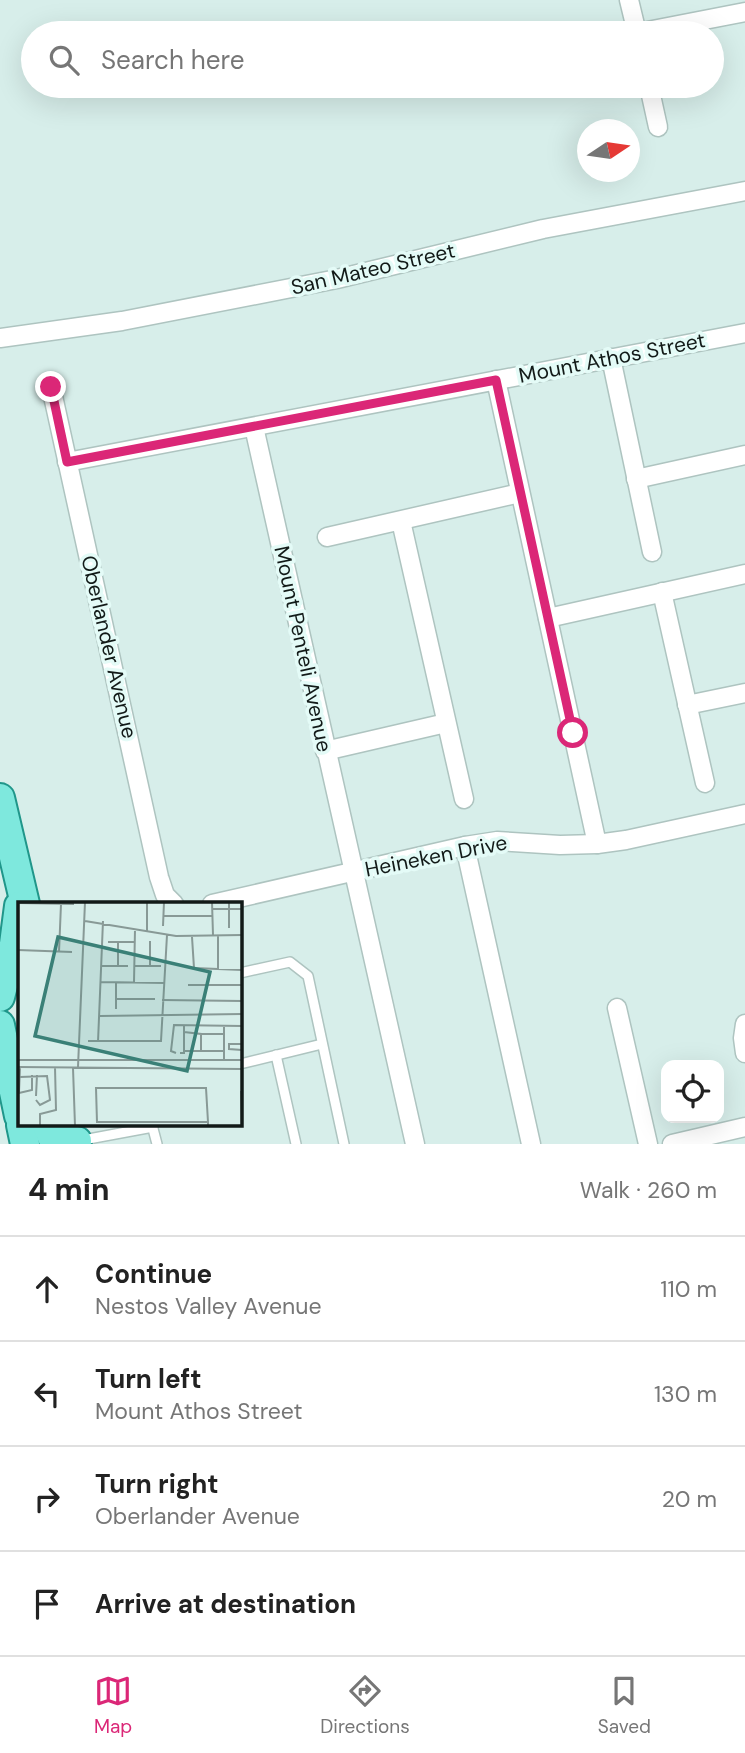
<!DOCTYPE html>
<meta charset="utf-8">
<style>
:root{--surface:#fff;--page:#f6f6f6;--text:#222;--muted:#767676;--line:#e0e0e0;--accent:#db2777}
body{margin:0;font-family:"DM Sans",sans-serif;background:var(--page);color:var(--text)}
.controls{position:absolute;right:21px;bottom:21px;display:grid;overflow:hidden;border-radius:14px;box-shadow:0 7px 28px #0002}
.controls button{width:63px;height:63px;display:grid;place-items:center;padding:0;border:0;border-bottom:2px solid var(--line);background:var(--surface);color:var(--text);font:35px sans-serif}
.compass{position:absolute;left:577px;top:119px;width:63px;height:63px;border-radius:50%;background:var(--surface);box-shadow:0 7px 28px #0002;rotate:77deg}
.stop{position:absolute;width:21px;height:21px;margin:-16px;border:5px solid #db2777;border-radius:50%;background:#fff}
.stop.end{background:#db2777;border-color:#fff;box-shadow:0 2px 7px #0008}
.list{margin:0;padding:0;list-style:none}
h2{display:flex;justify-content:space-between;align-items:center;height:91px;margin:0;padding:0 28px;font-size:30px}
h2 small{font-size:23px;font-weight:400;color:var(--muted)}
.list li{display:grid;grid-template-columns:46px 1fr auto;gap:21px;align-items:center;box-sizing:border-box;height:105px;padding:0 28px;border-top:2px solid var(--line)}
.list b{display:block;font-size:26px;white-space:nowrap}
.list p{margin:0;font-size:23px;white-space:nowrap;color:var(--muted)}
.list em{font-size:23px;font-style:normal;color:var(--muted)}
.icon{flex:none;width:38px;height:38px;fill:none;stroke:currentColor;stroke-width:2;stroke-linecap:round;stroke-linejoin:round}
.map{position:relative;flex:none;width:745px;height:1144px;overflow:hidden}
.search{position:absolute;background:var(--surface);box-shadow:0 7px 28px #0002;left:21px;right:21px;top:21px;height:77px;display:flex;align-items:center;gap:18px;box-sizing:border-box;padding:0 24px;border-radius:38px;color:var(--muted);font-size:26px}
.sheet{height:511px;background:var(--surface)}
nav{display:flex;justify-content:space-around;align-items:center;box-sizing:border-box;height:98px;border-top:2px solid var(--line);background:var(--surface);font-size:19px;color:var(--muted)}
nav a{display:grid;justify-items:center;gap:4px}
nav .on{color:var(--accent)}
.map>svg:first-child{display:block}
</style>
<div class="map">
<svg width="745" height="1144" viewBox="0 0 745 1144">
<rect width="100%" height="100%" fill="#d7eeea"/>
<g fill="none" stroke-linecap="round" stroke-linejoin="round">
<g stroke="#aec4c0" stroke-width="12">
<g id="service">
<polyline points="240,973 290,962 308,976 344,1144"/>
<polyline points="276,1055 296,1144"/>
<polyline points="240,1064 322,1044"/>
<polyline points="152,1125 157,1144"/>
<polyline points="78,1141 153,1127"/>
</g>
</g>
<g stroke="#aec4c0" stroke-width="21">
<g id="minor">
<polyline points="629,0 637,33"/>
<polyline points="637,33 745,12"/>
<polyline points="649,86 658,127"/>
<polyline points="0,338 122,321 337,279 543,229 745,191"/>
<polyline points="611,358 652,552"/>
<polyline points="496,380 597,844"/>
<polyline points="51,387 159,877 165,895 174,904"/>
<polyline points="254,427 415,1144"/>
<polyline points="67,462 745,333"/>
<polyline points="636,479 745,455"/>
<polyline points="401,521 464,799"/>
<polyline points="327,537 520,493"/>
<polyline points="662,592 705,783"/>
<polyline points="548,618 745,574"/>
<polyline points="687,705 745,693"/>
<polyline points="325,751 446,723"/>
<polyline points="465,846 531,1144"/>
<polyline points="212,904 465,846 497,841 560,845 597,844 626,840 745,814"/>
<polyline points="617,1008 648,1144"/>
<polyline points="745,1024 743,1038 745,1053"/>
<polyline points="672,1144 745,1127"/>
</g>
</g>
<g stroke="#20968a" stroke-width="32">
<g id="primary">
<polyline points="0,798 25,904"/>
<polyline points="0,997 14,944 19,906"/>
<polyline points="0,1025 19,1116"/>
<polyline points="21,1125 25,1144"/>
<polyline points="47,1125 52,1137 77,1141"/>
</g>
</g>
<use href="#service" stroke="#fff" stroke-width="9"/>
<use href="#minor" stroke="#fff" stroke-width="18"/>
<use href="#primary" stroke="#7ee8dd" stroke-width="28"/>
</g>
<g fill="none" stroke-linecap="round" stroke-linejoin="round">
<polyline stroke="#db2777" stroke-width="9" points="51,387 67,462 496,380 573,733"/>
</g>
<g text-anchor="middle" dominant-baseline="central" stroke-width="7" stroke-linejoin="round" paint-order="stroke">
<g font-size="21" fill="#121a18" stroke="#e4fbf7">
<text transform="translate(373 269) rotate(-13)">San Mateo Street</text>
<text transform="translate(612 358) rotate(-11)">Mount Athos Street</text>
<text transform="translate(109 647) rotate(77)">Oberlander Avenue</text>
<text transform="translate(303 649) rotate(78)">Mount Penteli Avenue</text>
<text transform="translate(436 856) rotate(-11)">Heineken Drive</text>
</g>
</g>
<g transform="translate(18 902)">
<rect width="224" height="224" fill="#d7eeea"/>
<path fill="none" stroke="#889996" stroke-width="2" d="M194,0L195,33M0,1L56,2M195,7H224M145,14H195M67,19L158,34L224,33M145,24L146,0M211,26V0M129,30V0M200,33V68M174,35L176,66L224,68M90,40H116M0,48L54,50M41,50L43,2M83,64H110M100,64V40M117,64H143M132,64V39M83,80L147,81M116,80L117,27M170,83H224M99,97H137M144,98L224,99M98,107V80M82,114L224,112M206,124V159M166,130L183,132V149M184,132H206M70,139H143L149,33M80,140L85,19M224,142H211V147L224,148M166,149H206M158,151L153,149L156,123L224,124M162,151H166V123M0,158H224M0,165L224,167M60,165L67,0M55,166L57,224M2,175L29,174L32,198L22,203L18,198M223,189L224,224M1,190L2,166M1,191L14,188V173M18,194L19,173M22,224V212L38,208L37,165M190,224V220L188,186H78L79,220H190"/>
<path fill="#3a8077" fill-opacity="0.15" stroke="#3a8077" stroke-width="3.5" d="M40,35L192,70L169,169L17,134Z"/>
<rect width="224" height="224" fill="none" stroke="#121a18" stroke-width="3.5"/>
</g>
</svg>
<div class="controls">
<button><svg class="icon" aria-label="locate" viewBox="0 0 24 24"><circle cx="12" cy="12" r="6"/><path d="M12 2v4M12 18v4M2 12h4M18 12h4"/></svg></button>
</div>
<svg class="compass" viewBox="-18 -18 36 36"><path d="M0-13l5 13h-10z" fill="#e53935"/><path d="M0 13l5-13h-10z" fill="#767676"/></svg>
<div class="stop" style="left:573px;top:733px"></div>
<div class="stop end" style="left:51px;top:387px"></div>
<div class="search"><svg class="icon" aria-label="search" viewBox="0 0 24 24"><circle cx="10" cy="10" r="6"/><path d="M15 15l6 6"/></svg>Search here</div>
</div>
<section class="sheet">
<h2>4 min<small>Walk · 260 m</small></h2>
<ul class="list">
<li><svg class="icon" aria-label="ahead" viewBox="0 0 24 24"><path d="M12 20V5M6 11l6-6 6 6"/></svg><div><b>Continue</b><p>Nestos Valley Avenue</p></div><em>110 m</em></li>
<li><svg class="icon" aria-label="left" viewBox="0 0 24 24"><path d="M17 20v-9H6M10 6l-5 5 5 5"/></svg><div><b>Turn left</b><p>Mount Athos Street</p></div><em>130 m</em></li>
<li><svg class="icon" aria-label="right" viewBox="0 0 24 24"><path d="M7 20v-9h11M14 6l5 5-5 5"/></svg><div><b>Turn right</b><p>Oberlander Avenue</p></div><em>20 m</em></li>
<li><svg class="icon" aria-label="arrive" viewBox="0 0 24 24"><path d="M6 21V4h12l-3 4 3 4H6"/></svg><div><b>Arrive at destination</b></div></li>
</ul>
</section>
<nav>
<a class="on"><svg class="icon" aria-label="map" viewBox="0 0 24 24"><path d="M3 6l6-2 6 2 6-2v14l-6 2-6-2-6 2zM9 4v14M15 6v14"/></svg>Map</a>
<a><svg class="icon" aria-label="directions" viewBox="0 0 24 24"><path d="M12 3l9 9-9 9-9-9zM9 14v-3h6M13 9l2 2-2 2"/></svg>Directions</a>
<a><svg class="icon" aria-label="saved" viewBox="0 0 24 24"><path d="M7 4h10v16l-5-4-5 4z"/></svg>Saved</a>
</nav>
